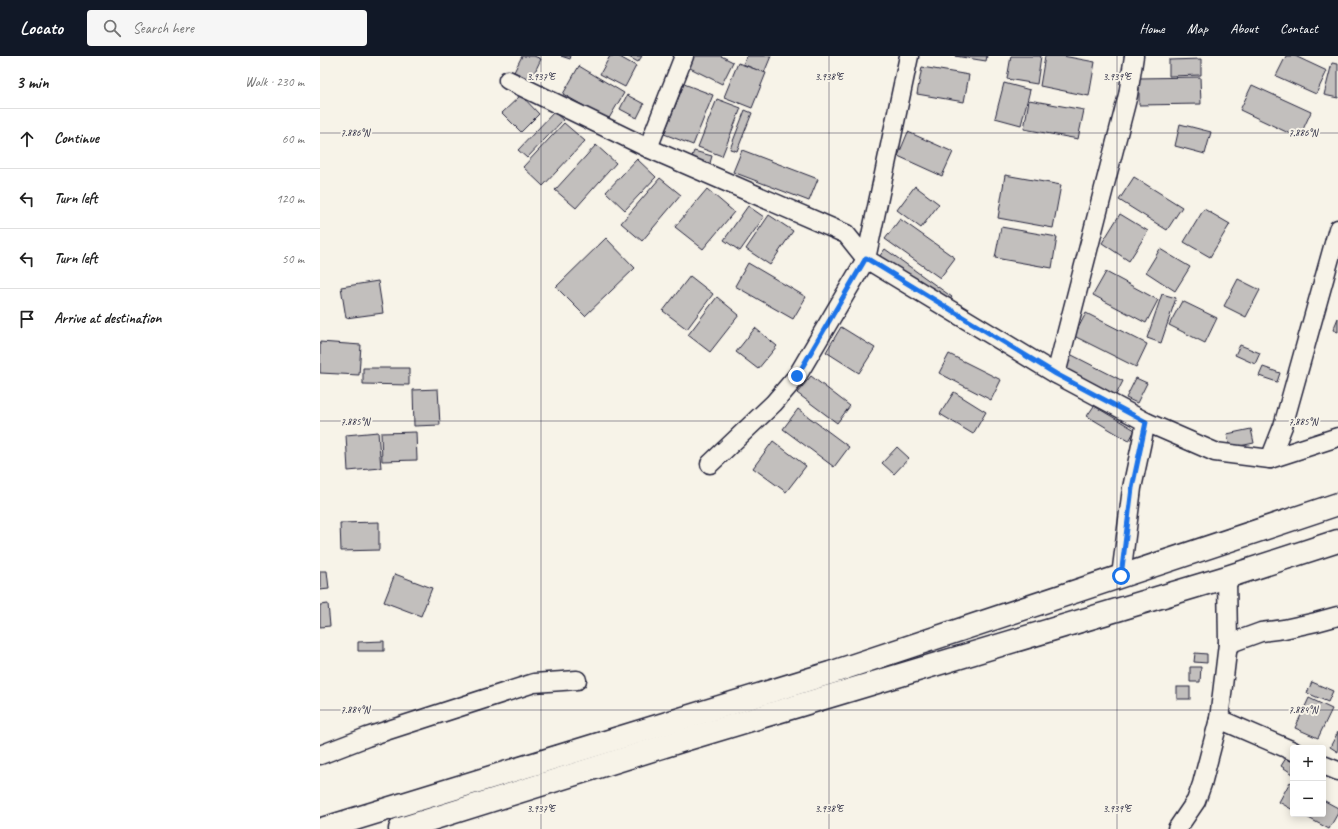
<!DOCTYPE html>
<meta charset="utf-8">
<style>
:root{--surface:#fff;--page:#f6f6f6;--text:#222;--muted:#767676;--line:#e0e0e0;--accent:#111827}
body{margin:0;font-family:Caveat,sans-serif;background:var(--page);color:var(--text)}
.controls{position:absolute;right:12px;bottom:12px;display:grid;overflow:hidden;border-radius:4px;box-shadow:0 2px 10px #0003}
.controls button{width:36px;height:36px;display:grid;place-items:center;padding:0;border:0;border-bottom:1px solid var(--line);background:var(--surface);color:var(--text);font:20px sans-serif}
.stop{position:absolute;width:12px;height:12px;margin:-9px;border:3px solid #1a73e8;border-radius:50%;background:#fff}
.stop.end{background:#1a73e8;border-color:#fff;box-shadow:0 1px 4px #0008}
.list{margin:0;padding:0;list-style:none}
h2{display:flex;justify-content:space-between;align-items:center;height:52px;margin:0;padding:0 16px;font-size:17px}
h2 small{font-size:13px;font-weight:400;color:var(--muted)}
.list li{display:grid;grid-template-columns:26px 1fr auto;gap:12px;align-items:center;box-sizing:border-box;height:60px;padding:0 16px;border-top:1px solid var(--line)}
.list b{display:block;font-size:15px;white-space:nowrap}
.list em{font-size:13px;font-style:normal;color:var(--muted)}
.icon{flex:none;width:22px;height:22px;fill:none;stroke:currentColor;stroke-width:2;stroke-linecap:round;stroke-linejoin:round}
.map{position:relative;flex:none;width:1018px;height:773px;overflow:hidden}
header{display:flex;align-items:center;gap:24px;box-sizing:border-box;height:56px;padding:0 20px;background:var(--accent);color:#fff}
header strong{font-size:19px}
nav{display:flex;gap:22px;margin-inline-start:auto;font-size:14px}
.search{width:280px;height:36px;background:var(--page);display:flex;align-items:center;gap:10px;box-sizing:border-box;padding:0 14px;border-radius:4px;color:var(--muted);font-size:15px}
main{display:flex}
aside{flex:1;background:var(--surface)}
.map>svg:first-child{display:block}
</style>
<header>
<strong>Locato</strong>
<div class="search"><svg class="icon" aria-label="search" viewBox="0 0 24 24"><circle cx="10" cy="10" r="6"/><path d="M15 15l6 6"/></svg>Search here</div>
<nav><a>Home</a><a>Map</a><a>About</a><a>Contact</a></nav>
</header>
<main>
<aside>
<h2>3 min<small>Walk · 230 m</small></h2>
<ul class="list">
<li><svg class="icon" aria-label="ahead" viewBox="0 0 24 24"><path d="M12 20V5M6 11l6-6 6 6"/></svg><div><b>Continue</b></div><em>60 m</em></li>
<li><svg class="icon" aria-label="left" viewBox="0 0 24 24"><path d="M17 20v-9H6M10 6l-5 5 5 5"/></svg><div><b>Turn left</b></div><em>120 m</em></li>
<li><svg class="icon" aria-label="left" viewBox="0 0 24 24"><path d="M17 20v-9H6M10 6l-5 5 5 5"/></svg><div><b>Turn left</b></div><em>50 m</em></li>
<li><svg class="icon" aria-label="arrive" viewBox="0 0 24 24"><path d="M6 21V4h12l-3 4 3 4H6"/></svg><div><b>Arrive at destination</b></div></li>
</ul>
</aside>
<div class="map">
<svg width="1018" height="773" viewBox="0 0 1018 773">
<rect width="100%" height="100%" fill="#f7f3e8"/>
<filter id="ink" filterUnits="userSpaceOnUse"><feTurbulence type="fractalNoise" baseFrequency=".025" numOctaves="2"/><feDisplacementMap in="SourceGraphic" scale="8" xChannelSelector="R" yChannelSelector="G"/><feConvolveMatrix kernelMatrix="1 2 1 2 8 2 1 2 1" color-interpolation-filters="sRGB"/></filter>
<g filter="url(#ink)">
<g fill="#c2bfbd" stroke="#22223b">
<polygon points="202,0 214,0 221,3 211,24 194,16"/>
<polygon points="241,0 251,0 250,3"/>
<polygon points="290,0 298,0 316,10 305,31 280,18"/>
<polygon points="307,0 322,0 318,6"/>
<polygon points="371,0 401,0 413,6 402,28 366,10"/>
<polygon points="427,0 451,0 444,17 423,8"/>
<polygon points="635,0 667,0 666,5"/>
<polygon points="691,0 721,0 717,28 687,23"/>
<polygon points="725,0 743,0 775,6 769,40 720,30"/>
<polygon points="966,0 975,0 1007,15 996,38 956,20"/>
<polygon points="881,3 881,19 849,20 849,4"/>
<polygon points="418,7 446,17 432,52 404,41"/>
<polygon points="1012,7 1018,8 1018,42 1004,39"/>
<polygon points="259,10 304,37 288,64 243,38"/>
<polygon points="602,11 649,19 644,46 597,38"/>
<polygon points="880,21 881,48 819,49 819,22"/>
<polygon points="684,27 710,34 701,69 675,62"/>
<polygon points="364,28 393,39 373,89 344,78"/>
<polygon points="932,29 991,56 979,82 920,54"/>
<polygon points="201,39 219,58 201,76 182,57"/>
<polygon points="307,39 324,48 317,62 300,53"/>
<polygon points="397,43 421,52 402,100 378,91"/>
<polygon points="709,44 764,54 758,83 704,73"/>
<polygon points="425,54 432,57 417,95 410,93"/>
<polygon points="234,56 243,64 207,102 198,94"/>
<polygon points="244,67 265,85 223,130 203,111"/>
<polygon points="860,68 891,76 885,98 855,90"/>
<polygon points="588,76 633,96 622,120 578,100"/>
<polygon points="276,89 296,107 256,152 235,134"/>
<polygon points="422,94 498,123 489,145 413,116"/>
<polygon points="374,95 392,100 388,114 369,108"/>
<polygon points="317,103 336,121 305,154 286,136"/>
<polygon points="685,119 741,129 733,172 678,162"/>
<polygon points="814,121 862,151 847,174 799,144"/>
<polygon points="340,122 361,139 322,185 301,167"/>
<polygon points="595,130 619,148 601,172 577,154"/>
<polygon points="387,133 414,156 383,193 355,171"/>
<polygon points="428,150 444,161 420,195 404,184"/>
<polygon points="884,153 910,168 890,201 864,186"/>
<polygon points="800,158 828,175 809,205 782,187"/>
<polygon points="449,159 473,175 450,209 426,193"/>
<polygon points="580,163 635,202 620,222 565,183"/>
<polygon points="681,171 737,181 732,212 675,202"/>
<polygon points="286,182 315,212 265,260 236,231"/>
<polygon points="565,193 632,241 626,249 559,201"/>
<polygon points="840,193 870,211 855,235 826,216"/>
<polygon points="428,207 486,241 473,263 415,230"/>
<polygon points="786,216 838,244 826,267 773,239"/>
<polygon points="370,220 393,238 367,273 343,255"/>
<polygon points="918,223 940,234 926,261 904,250"/>
<polygon points="58,225 63,257 26,262 21,231"/>
<polygon points="842,238 856,242 841,287 827,282"/>
<polygon points="397,241 419,259 390,296 368,279"/>
<polygon points="862,245 897,262 885,287 849,269"/>
<polygon points="766,257 827,288 816,311 754,280"/>
<polygon points="1018,262 1018,276 1013,274"/>
<polygon points="521,271 555,292 539,317 506,296"/>
<polygon points="435,272 457,290 438,313 416,296"/>
<polygon points="0,286 41,289 39,319 0,317"/>
<polygon points="920,289 940,297 935,308 915,299"/>
<polygon points="746,296 803,325 796,339 739,309"/>
<polygon points="629,298 681,324 671,344 619,317"/>
<polygon points="943,311 960,317 957,326 939,320"/>
<polygon points="43,312 89,312 89,329 43,328"/>
<polygon points="491,320 530,350 517,367 477,337"/>
<polygon points="816,322 827,327 817,347 806,342"/>
<polygon points="118,333 120,369 94,370 93,334"/>
<polygon points="634,336 666,356 653,378 620,358"/>
<polygon points="774,350 815,374 809,385 767,360"/>
<polygon points="478,353 529,391 514,411 463,373"/>
<polygon points="931,373 934,387 910,392 907,378"/>
<polygon points="58,376 61,412 28,415 26,379"/>
<polygon points="96,376 97,404 62,405 61,377"/>
<polygon points="453,385 486,410 466,436 433,412"/>
<polygon points="577,391 589,402 574,418 562,407"/>
<polygon points="59,466 59,494 21,495 20,467"/>
<polygon points="0,515 7,515 9,533 0,534"/>
<polygon points="75,518 112,532 101,560 64,546"/>
<polygon points="8,548 10,570 0,571 0,549"/>
<polygon points="64,585 64,595 38,595 38,586"/>
<polygon points="875,597 887,598 887,607 874,606"/>
<polygon points="870,611 881,611 880,626 870,626"/>
<polygon points="992,626 1013,635 1008,646 987,637"/>
<rect x="857" y="631" width="13" height="12"/>
<polygon points="989,642 1012,653 998,682 975,672"/>
<polygon points="1018,676 1018,696 1010,691"/>
<polygon points="968,699 973,702 973,718 961,710"/>
<polygon points="970,726 973,728 973,754 959,746"/>
<polygon points="1003,744 1018,752 1018,757 1009,773 981,758 1003,758"/>
</g>
<g fill="none" stroke-linecap="round" stroke-linejoin="round">
<g stroke="#22223b" stroke-width="21">
<g id="minor">
<polyline points="188,24 328,92 526,178 546,203 736,318 826,366 895,396 950,403 1018,381"/>
<polyline points="328,92 364,0"/>
<polyline points="736,318 808,39 814,0"/>
<polyline points="950,403 963,370 1018,173"/>
<polyline points="390,408 454,347 477,320 546,203 589,0"/>
<polyline points="801,520 812,432 826,366"/>
<polyline points="908,588 941,576 964,573 996,566 1018,560"/>
<polyline points="899,663 973,695"/>
<polyline points="0,699 47,681 214,627 257,624"/>
<polyline points="1003,709 1018,715"/>
<polyline points="857,773 876,745 882,728 899,663 908,588 907,521"/>
</g>
</g>
<g stroke="#22223b" stroke-width="25">
<g id="motorway">
<polyline points="2,773 510,617 1018,448"/>
<polyline points="80,773 364,684 907,521 1018,485"/>
</g>
</g>
<use href="#minor" stroke="#f7f3e8" stroke-width="18"/>
<use href="#motorway" stroke="#f7f3e8" stroke-width="22"/>
</g>
</g>
<g fill="none" stroke-linecap="round" stroke-linejoin="round" filter="url(#ink)">
<polyline stroke="#1a73e8" stroke-width="5" points="477,320 546,202 736,318 826,366 812,432 801,520"/>
</g>
<path fill="none" stroke="#22223b" stroke-width="1" stroke-opacity="0.45" d="M221,0V773M509,0V773M797,0V773M0,77H1018M0,365H1018M0,654H1018"/>
<g font-size="10" text-anchor="middle" fill="#22223b" stroke="#f7f3e8" stroke-width="4" stroke-linejoin="round" paint-order="stroke">
<text x="221" y="24">3.937°E</text>
<text x="509" y="24">3.938°E</text>
<text x="797" y="24">3.939°E</text>
<text x="35" y="80">7.886°N</text>
<text x="983" y="80">7.886°N</text>
<text x="35" y="369">7.885°N</text>
<text x="983" y="369">7.885°N</text>
<text x="35" y="657">7.884°N</text>
<text x="983" y="657">7.884°N</text>
<text x="221" y="756">3.937°E</text>
<text x="509" y="756">3.938°E</text>
<text x="797" y="756">3.939°E</text>
</g>
</svg>
<div class="controls">
<button>+</button>
<button>−</button>
</div>
<div class="stop" style="left:801px;top:520px"></div>
<div class="stop end" style="left:477px;top:320px"></div>
</div>
</main>
